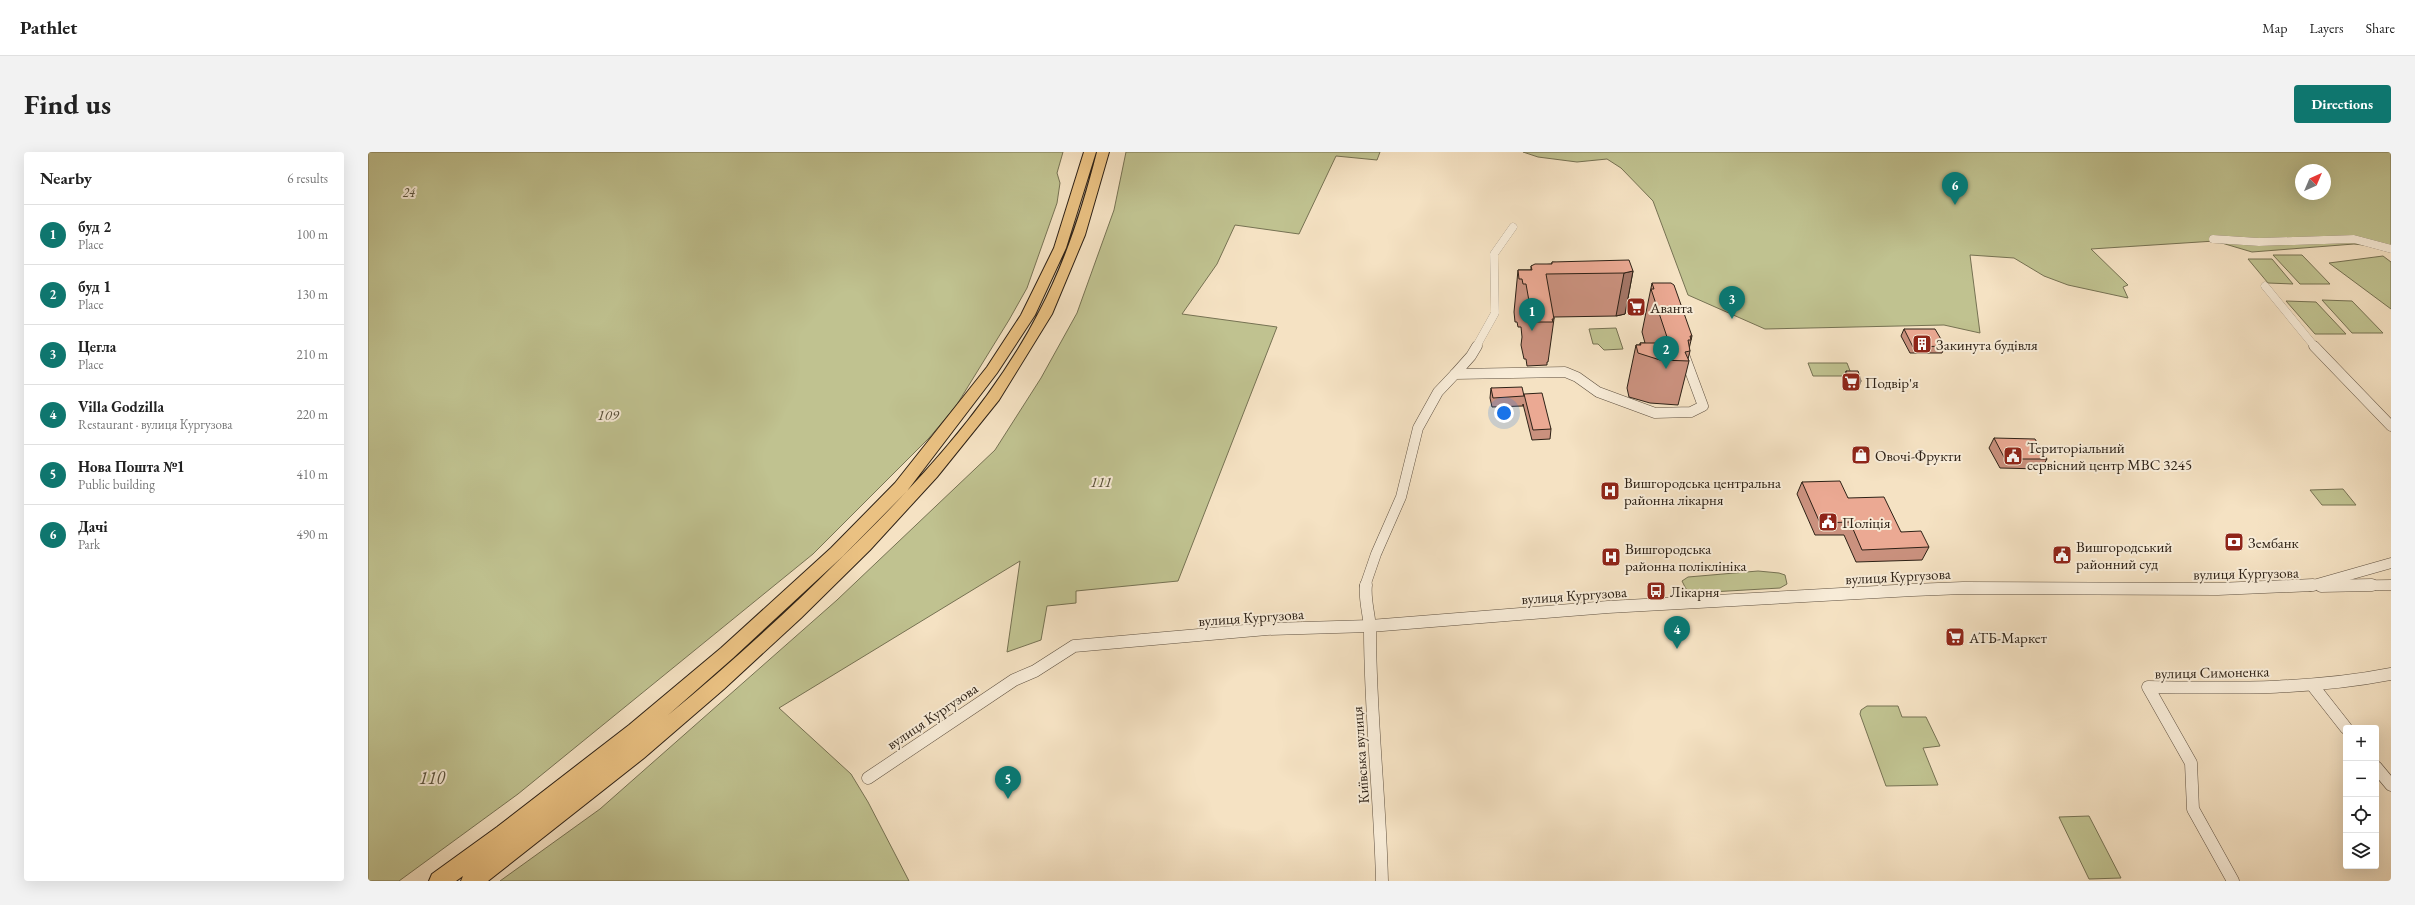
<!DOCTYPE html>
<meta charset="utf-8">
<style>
:root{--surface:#fff;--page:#f2f2f2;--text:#222;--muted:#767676;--line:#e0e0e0;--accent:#0f766e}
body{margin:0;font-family:"EB Garamond",serif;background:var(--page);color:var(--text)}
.controls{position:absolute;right:12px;bottom:12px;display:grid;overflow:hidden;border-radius:4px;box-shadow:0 4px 16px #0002}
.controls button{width:36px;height:36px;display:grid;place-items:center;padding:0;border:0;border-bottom:1px solid var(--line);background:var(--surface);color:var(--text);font:20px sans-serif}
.compass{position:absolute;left:1927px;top:12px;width:36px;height:36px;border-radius:50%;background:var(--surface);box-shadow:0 4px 16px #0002;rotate:44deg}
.you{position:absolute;left:1136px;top:261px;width:14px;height:14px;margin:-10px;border:3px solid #fff;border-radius:50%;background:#1a73e8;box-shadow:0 0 0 6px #1a73e833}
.badge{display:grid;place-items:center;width:26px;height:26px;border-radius:50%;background:var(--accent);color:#fff;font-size:13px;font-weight:700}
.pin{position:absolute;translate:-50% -33px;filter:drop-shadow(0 1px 2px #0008)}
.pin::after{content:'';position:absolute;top:21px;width:14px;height:12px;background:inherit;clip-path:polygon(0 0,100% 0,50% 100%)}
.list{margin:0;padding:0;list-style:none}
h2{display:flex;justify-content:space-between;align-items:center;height:52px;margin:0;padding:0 16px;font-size:17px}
h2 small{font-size:13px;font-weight:400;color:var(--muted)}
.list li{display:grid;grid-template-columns:26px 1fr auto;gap:12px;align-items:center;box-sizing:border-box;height:60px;padding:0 16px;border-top:1px solid var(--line)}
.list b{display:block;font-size:15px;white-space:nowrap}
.list p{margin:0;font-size:13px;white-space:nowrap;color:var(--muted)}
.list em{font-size:13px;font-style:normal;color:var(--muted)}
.icon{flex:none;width:22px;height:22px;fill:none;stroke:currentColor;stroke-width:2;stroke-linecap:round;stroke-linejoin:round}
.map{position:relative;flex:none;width:2023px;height:729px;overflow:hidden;border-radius:4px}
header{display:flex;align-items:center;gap:24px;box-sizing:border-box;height:56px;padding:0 20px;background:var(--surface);border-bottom:1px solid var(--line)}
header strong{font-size:19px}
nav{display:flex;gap:22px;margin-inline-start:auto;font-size:14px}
.intro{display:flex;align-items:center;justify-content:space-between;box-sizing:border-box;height:96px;padding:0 24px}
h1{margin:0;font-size:28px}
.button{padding:10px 18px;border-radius:4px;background:var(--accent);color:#fff;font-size:14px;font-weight:700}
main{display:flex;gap:24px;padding:0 24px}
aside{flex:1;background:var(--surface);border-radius:4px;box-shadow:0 4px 16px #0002}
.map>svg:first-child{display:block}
</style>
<header>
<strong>Pathlet</strong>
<nav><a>Map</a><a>Layers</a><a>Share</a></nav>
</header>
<div class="intro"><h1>Find us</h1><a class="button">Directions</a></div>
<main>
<aside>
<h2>Nearby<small>6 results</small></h2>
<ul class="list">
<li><span class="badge">1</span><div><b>буд 2</b><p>Place</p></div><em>100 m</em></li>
<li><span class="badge">2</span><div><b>буд 1</b><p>Place</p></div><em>130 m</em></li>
<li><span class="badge">3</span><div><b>Цегла</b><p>Place</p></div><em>210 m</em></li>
<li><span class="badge">4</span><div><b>Villa Godzilla</b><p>Restaurant · вулиця Кургузова</p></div><em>220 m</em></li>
<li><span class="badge">5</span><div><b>Нова Пошта №1</b><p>Public building</p></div><em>410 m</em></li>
<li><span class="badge">6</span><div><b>Дачі</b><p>Park</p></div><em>490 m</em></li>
</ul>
</aside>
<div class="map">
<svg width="2023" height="729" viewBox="0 0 2023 729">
<rect width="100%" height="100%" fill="#f5e2c3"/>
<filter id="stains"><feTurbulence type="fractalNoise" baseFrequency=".005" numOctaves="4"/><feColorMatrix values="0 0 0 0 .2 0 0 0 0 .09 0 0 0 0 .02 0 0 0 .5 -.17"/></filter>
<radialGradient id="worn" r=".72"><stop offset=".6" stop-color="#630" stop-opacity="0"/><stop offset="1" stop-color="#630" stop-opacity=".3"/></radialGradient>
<g fill="#c0c290" stroke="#767253" fill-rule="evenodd">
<polygon points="0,0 695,0 689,21 692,31 689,51 659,136 641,168 588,254 561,286 445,402 150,642 31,729 0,729"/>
<polygon points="758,0 1012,0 1009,8 968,4 931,82 867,73 849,112 814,162 909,175 810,429 708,439 708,451 679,454 673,488 639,500 652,409 411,556 483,622 500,650 541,729 132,729 232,657 469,448 627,298 673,226 709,161 746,58"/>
<path d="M1155,0H2023V100L2013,95L1986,92L1884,100L1847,89L1723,97L1760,133L1755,135L1760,146L1700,133L1676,124L1646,106L1602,103L1612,181L1576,173L1397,177L1320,143L1285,49L1253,16L1239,7L1209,10L1170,5ZM1933,18H1957V42H1933Z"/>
<polygon points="1905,103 1934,103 1962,132 1932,132"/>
<polygon points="2015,104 2023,110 2023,157 1961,111"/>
<polygon points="1880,107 1904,107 1925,132 1900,131"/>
<polygon points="1954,148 1984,149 2015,181 1984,181"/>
<polygon points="1918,149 1948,150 1978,182 1947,182"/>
<polygon points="1248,176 1255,197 1236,198 1230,192 1225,192 1221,177"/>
<polygon points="1440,211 1479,211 1484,224 1445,224"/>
<polygon points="1975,337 1988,353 1954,353 1942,338"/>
<polygon points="1390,419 1411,421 1417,423 1419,432 1412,436 1326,441 1318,437 1314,429 1320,425"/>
<polygon points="1499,554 1530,554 1534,565 1558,565 1572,594 1555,596 1570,633 1518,634 1492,562 1493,558"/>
<polygon points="1721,664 1753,726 1721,727 1691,665"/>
</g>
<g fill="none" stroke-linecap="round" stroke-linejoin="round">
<g stroke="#5f5141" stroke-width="8">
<g id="minor-far2">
<polyline points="1845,87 1891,90 1986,87 2023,97"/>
<polyline points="1897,134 1947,195"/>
<polyline points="1108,195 1127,161 1126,102 1145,75"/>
</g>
</g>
<g stroke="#5f5141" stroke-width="11">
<g id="minor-far1">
<polyline points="1946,194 2023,274"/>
<polyline points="1087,222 1103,204 1109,194"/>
<polyline points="997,434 1008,402 1033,345 1050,276 1070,240 1087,222 1197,220 1209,225 1230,240 1287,261 1323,260 1335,254 1315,200"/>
<polyline points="1942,434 2023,411"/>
<polyline points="1953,434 2023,433"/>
</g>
</g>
<g stroke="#5f5141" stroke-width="13">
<g id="minor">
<path d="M998,433C996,448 1002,464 1002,479C1002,562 1012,645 1014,729"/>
<polyline points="1953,434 2004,433"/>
<polyline points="1945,534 1978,576"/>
<polyline points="2008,615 2023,633"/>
<polyline points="500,626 646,528 667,519 706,494 899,477 1002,474 1240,455 1545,438 1595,436 1850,437 1945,433"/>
<path d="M1865,729L1825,657L1823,611L1780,535C1862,536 1942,538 2023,522"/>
</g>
</g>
<g stroke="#2d2116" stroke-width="2">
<path id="primary" d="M716,0H728L698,96L667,163L629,221L539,339L475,404L365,506L299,564C358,515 415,464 469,410C545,336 622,255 671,160C698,109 715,55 729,0H741L717,83L684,162L631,248L569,325L502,398L433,466L356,537L276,606L120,729H93L95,724L88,729H61L64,722L129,675L261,573L353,496L463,396L527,331L619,215L653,163L686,96Z"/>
</g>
<use href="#minor-far2" stroke="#f8ecd8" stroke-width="8"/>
<use href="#minor-far1" stroke="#f8ecd8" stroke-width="10"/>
<use href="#minor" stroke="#f8ecd8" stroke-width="12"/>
<use href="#primary" fill="#eac182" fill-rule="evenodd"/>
</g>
<g fill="#ca917e" stroke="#2d2116">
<polygon points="1184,110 1265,119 1257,162 1248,164 1186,165 1186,167 1180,210 1179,210 1179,213 1159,214 1158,207 1156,207 1153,193 1154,185 1153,175 1150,175 1149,170 1147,170 1146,160 1150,118 1163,118 1163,114 1184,112"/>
<polygon points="1284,131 1324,184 1321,197 1322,199 1320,207 1321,209 1310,253 1282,251 1261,245 1259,236 1268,193 1272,193 1272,191 1277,191 1274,180"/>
<polygon points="1536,177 1577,194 1574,201 1542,201 1533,184"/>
<polygon points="1478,219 1493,229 1491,235 1479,235 1476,225"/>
<polygon points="1123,236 1156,243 1183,277 1182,287 1164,288 1155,252 1155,254 1124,255 1122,246"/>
<polygon points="1626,286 1679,307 1673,317 1632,316 1621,296"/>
<polygon points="1434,330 1480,346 1533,380 1561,395 1554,408 1488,410 1476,383 1447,383 1429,342"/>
</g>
<polygon fill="#a47667" stroke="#2d2116" points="1265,119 1257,162 1248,164 1256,121"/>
<g fill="#eba993" stroke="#2d2116">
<polygon points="1261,108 1265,119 1256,121 1178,122 1186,167 1184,167 1185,170 1165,170 1164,164 1161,164 1158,149 1161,149 1158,132 1155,132 1154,127 1151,127 1150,118 1164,118 1163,114 1167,112 1184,112 1184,110"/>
<polygon points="1284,131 1303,131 1306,133 1324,184 1322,184 1323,188 1320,188 1322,199 1317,200 1321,209 1292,208 1270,201 1268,193 1273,193 1272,191 1301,191 1283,137 1286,137"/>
<polygon points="1536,177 1567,177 1577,194 1545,195"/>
<polygon points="1478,219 1490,219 1493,229 1482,228"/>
<polygon points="1154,235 1156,244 1125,246 1123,236"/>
<polygon points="1174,241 1183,277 1165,278 1156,242"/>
<polygon points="1626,286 1667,287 1679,307 1637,307"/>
<polygon points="1472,329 1480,346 1516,345 1533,380 1553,379 1561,395 1494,398 1482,370 1452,371 1434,330"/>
</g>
<defs>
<g id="supermarket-square" transform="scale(1)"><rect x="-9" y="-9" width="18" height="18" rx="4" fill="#8f2418" stroke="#f8ecd8"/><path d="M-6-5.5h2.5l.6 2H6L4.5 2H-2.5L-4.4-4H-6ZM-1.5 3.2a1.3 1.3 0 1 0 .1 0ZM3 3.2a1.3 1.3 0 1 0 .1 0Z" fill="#fff"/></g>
<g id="building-square" transform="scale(1)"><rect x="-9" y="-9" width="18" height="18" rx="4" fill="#8f2418" stroke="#f8ecd8"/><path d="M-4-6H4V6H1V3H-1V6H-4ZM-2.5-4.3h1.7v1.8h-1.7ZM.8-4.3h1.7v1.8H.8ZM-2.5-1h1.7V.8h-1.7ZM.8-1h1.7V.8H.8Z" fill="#fff"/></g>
<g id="shop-square" transform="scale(1)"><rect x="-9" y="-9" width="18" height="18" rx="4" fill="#8f2418" stroke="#f8ecd8"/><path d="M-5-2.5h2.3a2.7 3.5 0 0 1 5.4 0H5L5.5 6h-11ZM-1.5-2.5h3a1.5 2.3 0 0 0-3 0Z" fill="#fff"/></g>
<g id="civic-square" transform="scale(1)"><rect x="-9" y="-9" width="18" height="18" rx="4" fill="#8f2418" stroke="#f8ecd8"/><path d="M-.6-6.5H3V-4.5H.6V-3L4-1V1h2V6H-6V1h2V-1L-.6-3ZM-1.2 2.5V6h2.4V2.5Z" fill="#fff"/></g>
<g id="hospital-square" transform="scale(1)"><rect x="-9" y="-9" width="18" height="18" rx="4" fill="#8f2418" stroke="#f8ecd8"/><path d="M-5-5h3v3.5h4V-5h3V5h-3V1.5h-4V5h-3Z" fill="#fff"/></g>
<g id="bank-square" transform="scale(1)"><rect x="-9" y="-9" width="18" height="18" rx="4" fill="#8f2418" stroke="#f8ecd8"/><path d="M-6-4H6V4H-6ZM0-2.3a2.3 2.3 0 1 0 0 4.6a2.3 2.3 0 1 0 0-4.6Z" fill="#fff"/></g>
<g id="bus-square" transform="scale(1)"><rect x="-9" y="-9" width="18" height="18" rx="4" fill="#8f2418" stroke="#f8ecd8"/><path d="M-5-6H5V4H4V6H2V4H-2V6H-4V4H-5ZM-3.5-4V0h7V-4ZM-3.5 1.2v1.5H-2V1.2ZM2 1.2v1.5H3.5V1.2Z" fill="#fff"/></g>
</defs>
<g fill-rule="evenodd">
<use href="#supermarket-square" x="1268" y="155"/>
<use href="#building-square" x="1554" y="192"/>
<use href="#supermarket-square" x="1483" y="230"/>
<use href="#shop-square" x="1493" y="303"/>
<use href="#civic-square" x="1645" y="304"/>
<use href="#hospital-square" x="1242" y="339"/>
<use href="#civic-square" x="1460" y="370"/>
<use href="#bank-square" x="1866" y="390"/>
<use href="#civic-square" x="1694" y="403"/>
<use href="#hospital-square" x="1243" y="405"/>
<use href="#bus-square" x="1288" y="439"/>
<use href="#supermarket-square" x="1587" y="485"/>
</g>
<g text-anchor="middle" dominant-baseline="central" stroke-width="4" stroke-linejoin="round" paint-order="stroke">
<g font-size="13" font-style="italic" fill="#59513b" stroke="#f8ecd8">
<text x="41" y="40">24</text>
</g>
<g font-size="15" fill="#2d2116" stroke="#f8ecd8" text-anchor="start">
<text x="1282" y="155">Аванта</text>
<text x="1568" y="192">Закинута будівля</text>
<text x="1497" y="230">Подвір'я</text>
<text x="1659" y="295">Територіальний<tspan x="1659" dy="17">сервісний центр МВС 3245</tspan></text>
<text x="1507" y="303">Овочі-Фрукти</text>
<text x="1256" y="330">Вишгородська центральна<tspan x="1256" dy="17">районна лікарня</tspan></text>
<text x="1474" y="370">Поліція</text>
<text x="1880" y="390">Зембанк</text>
<text x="1708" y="394">Вишгородський<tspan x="1708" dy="17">районний суд</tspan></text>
<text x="1257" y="396">Вишгородська<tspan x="1257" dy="17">районна поліклініка</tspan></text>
<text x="1302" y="439">Лікарня</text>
<text x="1601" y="485">АТБ-Маркет</text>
</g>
<g font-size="15" font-style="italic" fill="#59513b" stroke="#f8ecd8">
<text x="240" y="262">109</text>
<text x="733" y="329">111</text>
</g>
<g font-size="15" fill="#2d2116" stroke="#f8ecd8">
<text transform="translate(1878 421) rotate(-1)">вулиця Кургузова</text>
<text transform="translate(1530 424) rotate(-3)">вулиця Кургузова</text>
<text transform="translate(1206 443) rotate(-4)">вулиця Кургузова</text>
<text transform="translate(883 465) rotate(-4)">вулиця Кургузова</text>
<text transform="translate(1844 520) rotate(-1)">вулиця Симоненка</text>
<text transform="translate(564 564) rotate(-34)">вулиця Кургузова</text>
<text transform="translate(992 603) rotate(-94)">Київська вулиця</text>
</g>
<g font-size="18" font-style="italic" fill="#59513b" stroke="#f8ecd8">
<text x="64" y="625">110</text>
</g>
</g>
<rect width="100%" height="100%" filter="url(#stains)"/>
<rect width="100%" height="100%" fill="url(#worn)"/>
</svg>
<div class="controls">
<button>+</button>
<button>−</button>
<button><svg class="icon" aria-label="locate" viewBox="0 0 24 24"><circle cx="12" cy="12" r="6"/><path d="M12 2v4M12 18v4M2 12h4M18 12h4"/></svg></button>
<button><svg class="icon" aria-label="layers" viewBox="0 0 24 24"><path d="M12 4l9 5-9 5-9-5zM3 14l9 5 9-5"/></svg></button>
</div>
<svg class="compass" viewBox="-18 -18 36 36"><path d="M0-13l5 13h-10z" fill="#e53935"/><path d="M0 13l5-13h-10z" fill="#767676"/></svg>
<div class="you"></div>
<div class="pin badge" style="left:1164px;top:179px">1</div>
<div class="pin badge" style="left:1298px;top:217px">2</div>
<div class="pin badge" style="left:1364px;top:167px">3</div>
<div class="pin badge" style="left:1309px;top:497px">4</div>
<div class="pin badge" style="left:640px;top:647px">5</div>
<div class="pin badge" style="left:1587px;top:53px">6</div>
</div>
</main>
